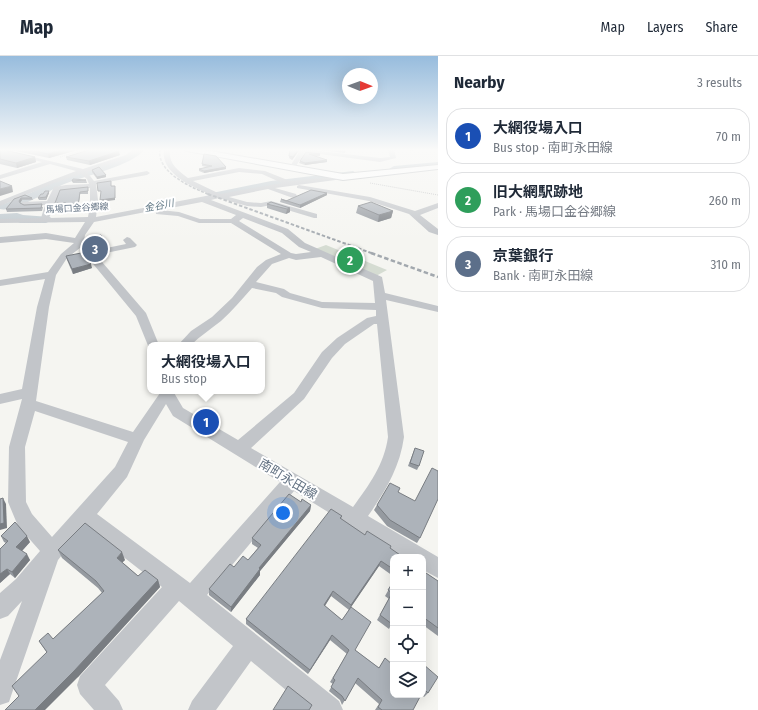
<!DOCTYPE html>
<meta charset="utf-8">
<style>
:root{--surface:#fff;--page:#f2f2f3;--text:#1f2937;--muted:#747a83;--line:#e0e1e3;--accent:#ea580c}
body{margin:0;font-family:"Fira Sans Condensed","Noto Sans JP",sans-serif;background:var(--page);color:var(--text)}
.controls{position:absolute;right:12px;bottom:12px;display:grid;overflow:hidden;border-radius:8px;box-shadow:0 4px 16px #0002}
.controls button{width:36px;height:36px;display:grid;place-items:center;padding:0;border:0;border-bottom:1px solid var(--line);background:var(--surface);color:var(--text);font:20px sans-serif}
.compass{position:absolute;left:342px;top:12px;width:36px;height:36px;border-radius:50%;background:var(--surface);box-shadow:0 4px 16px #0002;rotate:91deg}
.you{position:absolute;left:283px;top:457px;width:14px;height:14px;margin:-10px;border:3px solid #fff;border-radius:50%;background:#1a73e8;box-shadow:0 0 0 6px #1a73e833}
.badge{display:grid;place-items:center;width:26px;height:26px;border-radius:50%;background:var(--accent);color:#fff;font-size:13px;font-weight:700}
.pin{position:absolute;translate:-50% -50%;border:2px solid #fff;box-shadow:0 1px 4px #0006}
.popup{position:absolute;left:147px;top:286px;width:118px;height:52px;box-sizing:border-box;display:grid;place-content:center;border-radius:8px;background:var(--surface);filter:drop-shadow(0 1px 3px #0005);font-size:13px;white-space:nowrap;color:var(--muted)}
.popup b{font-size:15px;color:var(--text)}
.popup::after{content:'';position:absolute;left:50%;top:100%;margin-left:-8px;border:8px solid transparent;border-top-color:var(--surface)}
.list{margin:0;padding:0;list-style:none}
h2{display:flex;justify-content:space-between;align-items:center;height:52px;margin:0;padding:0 16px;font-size:17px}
h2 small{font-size:13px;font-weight:400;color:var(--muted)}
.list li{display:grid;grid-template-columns:26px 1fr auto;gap:12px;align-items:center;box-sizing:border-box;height:56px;margin:0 8px 8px;padding:0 8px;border:1px solid var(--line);border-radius:16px}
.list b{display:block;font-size:15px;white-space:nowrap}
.list p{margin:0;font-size:13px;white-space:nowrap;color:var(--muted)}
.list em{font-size:13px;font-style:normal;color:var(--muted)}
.icon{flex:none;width:22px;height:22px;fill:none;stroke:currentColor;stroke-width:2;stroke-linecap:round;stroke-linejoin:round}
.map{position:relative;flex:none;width:438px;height:654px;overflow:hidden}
header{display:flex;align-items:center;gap:24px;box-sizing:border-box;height:56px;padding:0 20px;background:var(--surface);border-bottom:1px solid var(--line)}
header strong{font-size:19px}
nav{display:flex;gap:22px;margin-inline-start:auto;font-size:14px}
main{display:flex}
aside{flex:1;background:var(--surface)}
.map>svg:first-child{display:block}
</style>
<header>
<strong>Map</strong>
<nav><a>Map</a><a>Layers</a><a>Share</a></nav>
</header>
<main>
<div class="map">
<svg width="438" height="654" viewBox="0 0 438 654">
<rect width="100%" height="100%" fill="#f5f5f1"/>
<polygon fill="#d5dcd2" points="326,189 387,214 376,220 315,193"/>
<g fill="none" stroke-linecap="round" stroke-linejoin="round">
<g fill="#bdc7cd" fill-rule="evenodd">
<path d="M137,93H145C133,110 83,120 62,129C48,135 13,157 0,153V149L15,144L56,125L124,101Z"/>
<polygon points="438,106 438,112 394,116 389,113 394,110"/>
<polygon points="353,115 358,118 356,120 271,131 212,143 207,140 212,137 271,125"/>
<polygon points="17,157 23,159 50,161 52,163 50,165 46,167 20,167 14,164 0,164 0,158"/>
</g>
<g stroke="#b5b9bd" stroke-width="2">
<polygon id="major" points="183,93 199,93 343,118 438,109 438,113 343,124 187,95"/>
</g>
<g stroke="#bcbec0" stroke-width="1" stroke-dasharray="1 1" stroke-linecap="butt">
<polyline points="60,101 88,93"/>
<polyline points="370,127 438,139"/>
</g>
<g fill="#c2c5c9" fill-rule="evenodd">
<path d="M0,93L83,113L126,99L134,93H140L130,101L87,116L94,125L147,115L150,117L147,119L96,128L98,144L96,161L211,139C193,131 160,118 164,93H170C168,107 177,114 188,122L239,112L265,115L290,125L345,120L346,121L343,123L275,132L296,138L297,140L293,142L268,133L229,141L247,146L261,147L271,145L317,158V162H314L271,149L261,151L247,150L219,142L211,144L288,173L305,187L382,221L385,237L438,250V256L386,244L404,381C400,411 385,436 368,460L438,501V522L423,514V501H401L294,435L207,539L339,645L343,654H310L251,605L216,654H188L192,645L233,590L179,545L105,629L119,645L123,654H94L80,638L77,629L80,620L162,531L85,471L58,504L12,637L9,646L0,649V604L22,545L8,560L0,563V537L16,523L40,495L18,470L8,446L9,391L22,343L0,348V338L22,333L37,251L45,223L0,230V224L48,216L61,198L74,187L46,183L0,187V181L46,177L75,182L85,166L0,167V163L41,162L45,149L25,150L21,148L22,146L47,145L54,131L66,129L89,128L87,123L81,118L54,127L0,150V145L50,125L76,115L50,108L0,123V119L42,106L0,96ZM239,116L262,118L282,127L220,138L193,125ZM90,132V149L88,161L49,162L60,135ZM202,146L236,159L231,163H200L179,156L160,154ZM156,154V158L178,160L199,167H231L281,198L266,204L257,211L232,242L212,261L191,275L178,289H191C200,280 211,273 221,265C232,255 242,243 252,232L276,237L282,241L322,252L376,254V260L367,262L337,282L322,296L294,337L238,384L183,352L173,335H159L160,337L133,376L36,345L49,251L56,219L67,202L80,192L136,260L149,292H150V289H159L146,257L96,199L135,191L137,189L130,182L127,181L123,184L126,188L92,195L84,185L85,179L94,166ZM243,162L282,177L299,191L311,196L296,198L291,197L239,165ZM321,201L373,225L375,247L322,246L290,237L284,233L256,226L272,208L289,202L296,204ZM374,268H377L388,381C384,409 369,429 353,451L251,392L304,343L332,302L345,288ZM166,348L173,360L280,426L190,527L97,458L127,421L144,384ZM35,355L128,386L115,411L52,481L32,458L26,446L25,391Z"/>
<polygon points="301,93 380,102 390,101 388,93 394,93 396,102 380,106 305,96 294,113 290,113 289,112"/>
<polygon points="404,93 415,93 412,95"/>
<polygon points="299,129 370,141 415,155 438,147 438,152 420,159 438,173 438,179 429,176 409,158 369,145 297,132 297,130"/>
</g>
<use href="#major" fill="#fff" fill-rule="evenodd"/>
<g stroke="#a2a8ae" stroke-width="1.5" stroke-dasharray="3 1.5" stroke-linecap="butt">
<path d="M160,93C156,117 193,132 210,139"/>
<polyline points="0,96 22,93"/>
</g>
<polyline stroke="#a2a8ae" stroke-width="2" stroke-dasharray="3.5 2" stroke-linecap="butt" points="208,138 374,198"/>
<polyline stroke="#a2a8ae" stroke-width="2.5" stroke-dasharray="4.5 2.5" stroke-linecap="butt" points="371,197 438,221"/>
</g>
<g fill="#959aa0" fill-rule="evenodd">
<polygon points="0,93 35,101 36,106 17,112 0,108"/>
<polygon points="6,93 81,93 49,102"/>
<polygon points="207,93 218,93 218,95"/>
<polygon points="290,93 300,93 292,104 289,102"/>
<polygon points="313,93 344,93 346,94 345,97"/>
<polygon points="306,96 320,98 320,100 315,100 327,106 305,109 299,107 300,105"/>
<polygon points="204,98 226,113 204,117 199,115 199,113 207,111 202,110"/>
<polygon points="120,99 90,109 67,104 66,101"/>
<polygon points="92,114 106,119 106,121 97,123 92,116"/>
<polygon points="86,124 87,127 73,127 72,125"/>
<polygon points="88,131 88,138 80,138 78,153 71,154 68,153 67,150 56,149 55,147"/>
<polygon points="49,135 49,137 46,144 39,144 38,142 43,138"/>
<polygon points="327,137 327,139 300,152 280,146 281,143 286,145"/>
<polygon points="25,139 32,142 33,144 22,144 20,147 24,149 43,151 42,155 7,156 6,153"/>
<polygon points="267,148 290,152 290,156 286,158 267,152"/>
<polygon points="358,150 393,155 391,162 378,166 356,157"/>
<polygon points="89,182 108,190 96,193 90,187"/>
<polygon points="66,200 92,212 73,218 67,204"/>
<polygon points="415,392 419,410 417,414 408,410"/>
<polygon points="398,436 420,482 417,487 387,470 374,454 377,449"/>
<polygon points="301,446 311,449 310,455 260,515 260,519 231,556 209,539 209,533 234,511 248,504 258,492 252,488 252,482"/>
<path d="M342,460L341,463L365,479L390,492L393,501V520L379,510L351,551L355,594L379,612L385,602L413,654H375L379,648L355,627L342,649L340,644L329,635L333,628L330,626L347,598L330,584L308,618L246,568V563ZM331,540L349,554L342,564L325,550Z"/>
<polygon points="1,480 30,486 22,495 30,504 15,522 10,518 0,527 6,487 4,486"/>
<polygon points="58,494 125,504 122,506 138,520 158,524 160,531 78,621 19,640 47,597 39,585 53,583 102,537 98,532 62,502"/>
<polygon points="423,515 438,525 438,580 423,569"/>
<polygon points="393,526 393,565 389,573 377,564 389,543 385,540"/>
<polygon points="423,608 428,637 424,641 422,639 423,639"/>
</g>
<g fill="#797d82">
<polygon points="64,93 81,93 49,102 48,98"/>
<polygon points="299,93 300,93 292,104 293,101"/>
<polygon points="119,95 120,99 90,109 89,105"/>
<polygon points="35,101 36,106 17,112 16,107"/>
<polygon points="327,104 327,106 305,109 305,107"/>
<polygon points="226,111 226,113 204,117 204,115"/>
<polygon points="106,119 106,121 97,123 97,121"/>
<polygon points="12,130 13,136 0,140 0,133"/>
<polygon points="115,130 115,144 100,146 100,144"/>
<polygon points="49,135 49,137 46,144 46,141"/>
<polygon points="80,136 80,138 78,153 71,154 71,151"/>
<polygon points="327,137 327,139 300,152 300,149"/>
<polygon points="21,142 22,144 20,147 19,145"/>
<polygon points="290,152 290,156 286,158 287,153"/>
<polygon points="393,155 391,162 378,166 379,159"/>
<polygon points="107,185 108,190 96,193 95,188"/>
<polygon points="91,208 92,212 73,218 72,213"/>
<polygon points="3,442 6,448 7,472 0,474 0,468"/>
<polygon points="311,449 310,455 260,515 260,519 231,556 231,551 259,512"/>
<polygon points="27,480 30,486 20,497 16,491"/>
<polygon points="122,496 125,504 119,510 117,502"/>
<polygon points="27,498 30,504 15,522 12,516"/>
<polygon points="381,505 379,510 349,554 351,549"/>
<polygon points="7,513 10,518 0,527 0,518"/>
<polygon points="158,524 160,531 78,621 45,654 35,654"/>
<polygon points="333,535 331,540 322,554 324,549"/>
<polygon points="332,579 330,584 308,618 310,614"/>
</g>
<g fill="#adb3ba" stroke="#797d82">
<polygon points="0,93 35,101 16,107 0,103"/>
<polygon points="26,93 64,93 48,98"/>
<polygon points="92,93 119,95 89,105 66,101"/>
<polygon points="290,93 299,93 293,101 289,100"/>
<polygon points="306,96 320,98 309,98 327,104 305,107 300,105"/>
<polygon points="204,98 216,100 226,111 204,115 199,113 212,110 202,108"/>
<polygon points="99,111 106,119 97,121 92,114"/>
<polygon points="73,123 86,124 72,125"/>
<polygon points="0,125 12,130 0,133"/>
<polygon points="111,125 111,130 115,130 115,142 100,144 101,135 98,135 97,127"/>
<polygon points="88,131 88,135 80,136 78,150 71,151 67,151 66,147 55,147 60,134"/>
<polygon points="311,134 327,137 300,149 281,143 286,145"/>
<polygon points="45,135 49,135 46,141 38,142 41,138 43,138"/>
<polygon points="25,139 32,142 21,142 19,145 20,147 24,149 42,148 41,152 6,153 14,143"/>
<polygon points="271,146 290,152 287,153 267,148"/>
<polygon points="371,146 393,155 379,159 358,150"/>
<polygon points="101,179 107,185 95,188 89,182"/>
<polygon points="81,197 91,208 72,213 66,200"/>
<polygon points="415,392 424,395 419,410 410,407"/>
<polygon points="432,412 438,415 438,443 420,482 390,464 377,449 390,427 400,432 398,436 415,445"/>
<polygon points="289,438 301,446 302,443 311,449 259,512 260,513 231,551 209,533 230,508 234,511 243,500 248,504 261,489 252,482"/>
<polygon points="3,442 4,467 0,468 0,443"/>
<polygon points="331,453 342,460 340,462 365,479 367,475 391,490 390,492 403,501 393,501 393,513 381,505 351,549 333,535 324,549 342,564 351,551 371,566 355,594 379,612 385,602 393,609 393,639 421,639 413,654 382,654 378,651 382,644 358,622 345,645 342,640 331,631 335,624 333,622 349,594 332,579 310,614 246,563"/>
<polygon points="15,466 27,480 16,491 27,498 12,516 7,513 0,518 0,493 8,485 1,480"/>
<polygon points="85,467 122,496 117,502 138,520 145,514 158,524 74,615 35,654 5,654 19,640 12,630 47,596 39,585 48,577 53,583 104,535 96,525 58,494"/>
<polygon points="423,515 438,525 438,572 423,561"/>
<polygon points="393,526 393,565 392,568 380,559 392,537 388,534"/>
<polygon points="423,608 438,621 428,637 424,633 423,635"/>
<polygon points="288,630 312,649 309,654 273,654"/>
</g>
<linearGradient id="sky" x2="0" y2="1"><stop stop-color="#97bcdd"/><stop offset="0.51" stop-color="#fafaf9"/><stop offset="1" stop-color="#fafaf9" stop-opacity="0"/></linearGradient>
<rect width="438" height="184" fill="url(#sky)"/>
<g text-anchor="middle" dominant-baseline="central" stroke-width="4" stroke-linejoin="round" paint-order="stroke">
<g font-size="9" fill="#637283" stroke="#fff">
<text transform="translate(77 152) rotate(-3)">馬場口金谷郷線</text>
</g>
<g font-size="10" font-style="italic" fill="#637a87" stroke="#fff">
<text transform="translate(159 150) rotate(-11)">金谷川</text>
</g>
<g font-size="13" fill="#637283" stroke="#fff">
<text transform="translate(288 423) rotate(31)">南町永田線</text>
</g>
</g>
</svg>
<div class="controls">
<button>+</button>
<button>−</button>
<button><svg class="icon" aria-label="locate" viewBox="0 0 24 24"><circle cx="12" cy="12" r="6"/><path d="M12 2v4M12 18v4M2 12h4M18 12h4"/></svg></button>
<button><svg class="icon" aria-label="layers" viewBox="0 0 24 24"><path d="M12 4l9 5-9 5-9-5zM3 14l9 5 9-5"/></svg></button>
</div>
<svg class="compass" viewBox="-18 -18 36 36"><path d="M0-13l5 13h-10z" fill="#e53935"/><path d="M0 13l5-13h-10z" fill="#747a83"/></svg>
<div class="you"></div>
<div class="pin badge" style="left:206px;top:366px;background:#1a4fb4">1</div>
<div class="popup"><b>大網役場入口</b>Bus stop</div>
<div class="pin badge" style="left:350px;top:204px;background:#2e9e5b">2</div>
<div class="pin badge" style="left:95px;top:193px;background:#5c6f8a">3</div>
</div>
<aside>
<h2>Nearby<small>3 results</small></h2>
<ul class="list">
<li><span class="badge" style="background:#1a4fb4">1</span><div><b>大網役場入口</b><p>Bus stop · 南町永田線</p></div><em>70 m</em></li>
<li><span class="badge" style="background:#2e9e5b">2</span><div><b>旧大網駅跡地</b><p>Park · 馬場口金谷郷線</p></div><em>260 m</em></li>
<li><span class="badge" style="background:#5c6f8a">3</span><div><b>京葉銀行</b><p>Bank · 南町永田線</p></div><em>310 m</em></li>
</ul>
</aside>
</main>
